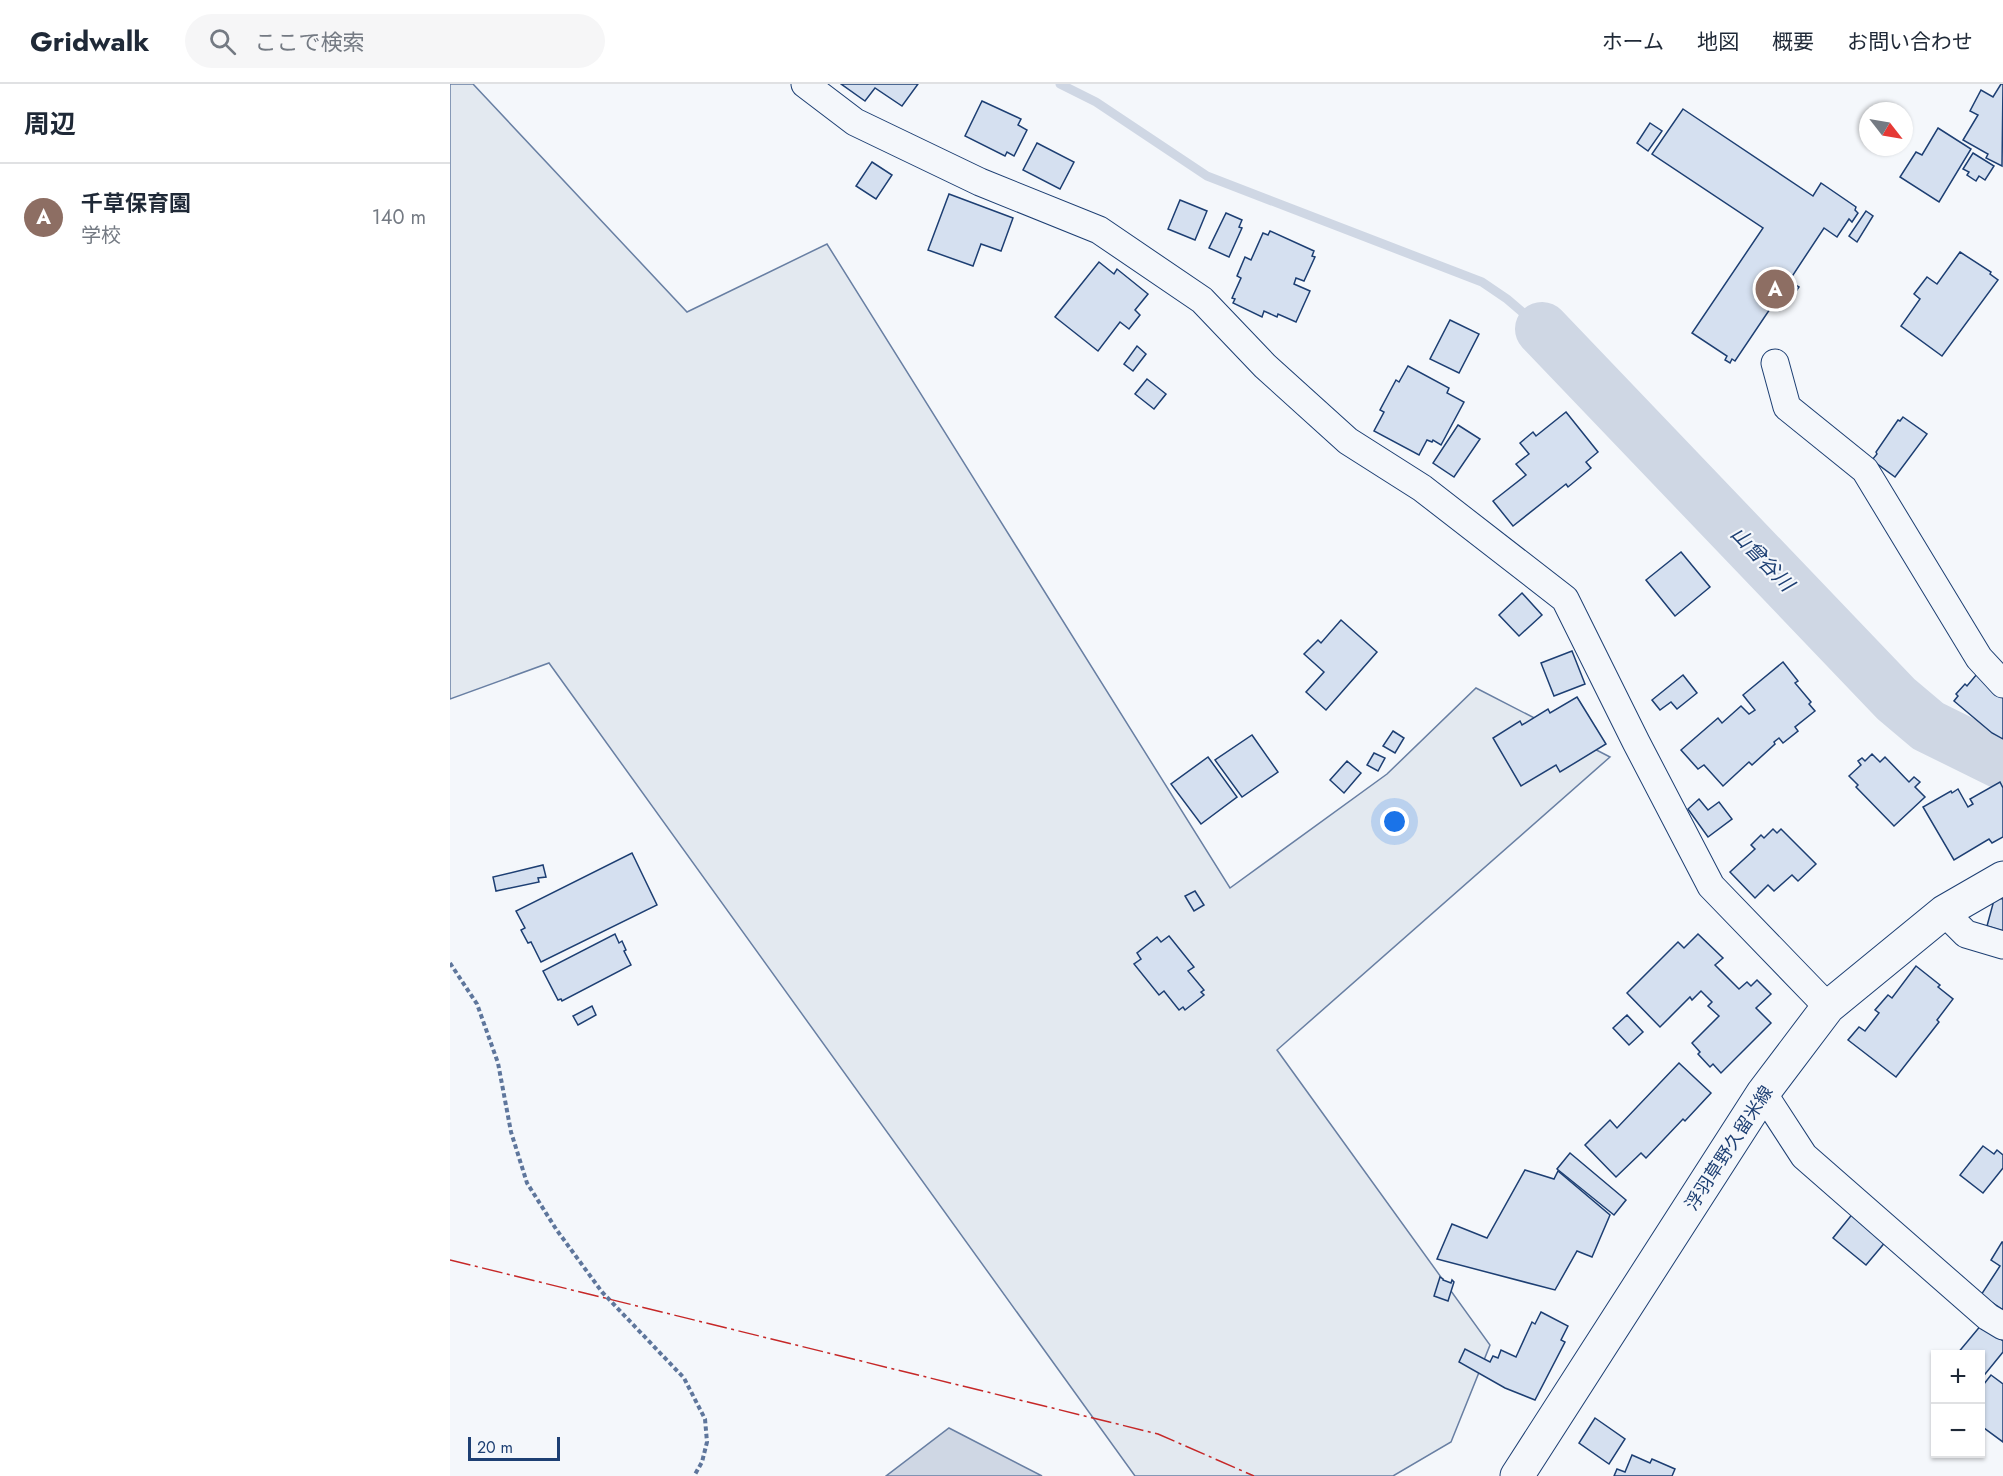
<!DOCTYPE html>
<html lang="ja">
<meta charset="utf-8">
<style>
:root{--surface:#fff;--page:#f6f6f7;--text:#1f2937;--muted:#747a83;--line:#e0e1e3;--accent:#c62828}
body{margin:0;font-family:Jost,"Noto Sans JP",sans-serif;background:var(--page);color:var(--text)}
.controls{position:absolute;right:18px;bottom:18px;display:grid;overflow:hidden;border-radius:0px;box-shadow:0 2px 4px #0004}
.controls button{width:54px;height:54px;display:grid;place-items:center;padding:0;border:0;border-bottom:2px solid var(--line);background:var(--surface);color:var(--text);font:30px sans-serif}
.compass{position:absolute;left:1409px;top:18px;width:54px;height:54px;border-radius:50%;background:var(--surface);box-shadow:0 2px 4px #0004;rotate:121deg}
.scale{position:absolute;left:18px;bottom:15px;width:92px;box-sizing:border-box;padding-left:6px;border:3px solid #1d3f73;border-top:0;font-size:16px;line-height:21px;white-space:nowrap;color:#1d3f73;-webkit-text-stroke:4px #f4f7fb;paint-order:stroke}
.you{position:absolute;left:945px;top:738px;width:21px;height:21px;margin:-15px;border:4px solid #fff;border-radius:50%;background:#1a73e8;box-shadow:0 0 0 9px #1a73e833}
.badge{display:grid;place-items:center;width:39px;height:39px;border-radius:50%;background:var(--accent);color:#fff;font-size:20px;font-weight:700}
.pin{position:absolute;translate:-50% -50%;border:3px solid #fff;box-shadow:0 2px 6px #0006}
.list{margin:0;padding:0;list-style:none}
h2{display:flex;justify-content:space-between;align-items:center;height:78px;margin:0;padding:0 24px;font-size:26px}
h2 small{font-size:20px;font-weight:400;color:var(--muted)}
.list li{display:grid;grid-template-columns:39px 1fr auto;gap:18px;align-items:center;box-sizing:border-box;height:108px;padding:0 24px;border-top:2px solid var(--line)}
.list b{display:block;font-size:22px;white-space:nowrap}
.list p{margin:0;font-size:20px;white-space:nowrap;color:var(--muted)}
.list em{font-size:20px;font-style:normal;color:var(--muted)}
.icon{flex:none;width:33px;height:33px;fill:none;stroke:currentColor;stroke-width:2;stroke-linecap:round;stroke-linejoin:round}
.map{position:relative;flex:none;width:1553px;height:1392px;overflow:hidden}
header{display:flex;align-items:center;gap:36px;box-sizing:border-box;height:84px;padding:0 30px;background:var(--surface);border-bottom:2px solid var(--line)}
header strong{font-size:28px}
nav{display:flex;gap:33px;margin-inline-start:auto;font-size:21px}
.search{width:420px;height:54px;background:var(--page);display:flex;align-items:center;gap:15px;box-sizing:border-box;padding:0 21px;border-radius:33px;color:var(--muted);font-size:22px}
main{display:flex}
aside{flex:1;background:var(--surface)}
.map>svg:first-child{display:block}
</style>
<header>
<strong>Gridwalk</strong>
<div class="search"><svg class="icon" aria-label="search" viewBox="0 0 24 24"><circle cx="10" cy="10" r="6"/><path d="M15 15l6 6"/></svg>ここで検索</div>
<nav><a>ホーム</a><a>地図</a><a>概要</a><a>お問い合わせ</a></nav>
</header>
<main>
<aside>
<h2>周辺<small></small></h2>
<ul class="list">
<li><span class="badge" style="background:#8d6e63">A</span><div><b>千草保育園</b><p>学校</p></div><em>140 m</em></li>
</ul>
</aside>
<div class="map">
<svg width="1553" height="1392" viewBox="0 0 1553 1392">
<rect width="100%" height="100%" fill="#f4f7fb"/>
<polygon fill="#e3e9f0" stroke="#687fa3" stroke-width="1.5" points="0,0 23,0 237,228 377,160 780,804 937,690 1026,604 1160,673 827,966 1040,1261 1001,1358 943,1392 685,1392 99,579 0,615"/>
<polygon fill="#cfd7e4" stroke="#687fa3" stroke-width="1.5" points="499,1344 592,1392 436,1392"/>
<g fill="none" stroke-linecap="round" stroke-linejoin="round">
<polyline stroke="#cfd7e4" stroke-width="9" points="610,0 646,18 757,92 1032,198 1057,215 1092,245"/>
<polyline stroke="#cfd7e4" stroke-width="54" points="1092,245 1446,615 1478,642 1553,679"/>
</g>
<g fill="#d5e0f0" stroke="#1d3f73" stroke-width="1.5">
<polygon points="391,0 468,0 452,22 425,4 415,17"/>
<polygon points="1551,0 1553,0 1552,82 1536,74 1538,70 1513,56 1528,31 1520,27 1531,6 1543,13"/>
<polygon points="532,17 571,35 568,41 577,46 564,72 557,68 555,72 515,52"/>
<polygon points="1233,25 1363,112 1371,99 1406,123 1405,126 1408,129 1402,138 1399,135 1387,153 1374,144 1339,197 1349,203 1338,219 1328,213 1285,277 1282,275 1280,279 1275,276 1277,272 1242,249 1313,144 1202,70"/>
<polygon points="1200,39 1212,47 1198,67 1187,59"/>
<polygon points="1488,44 1521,65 1489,118 1450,93 1466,68 1472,71"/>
<polygon points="587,59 624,78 610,105 573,86"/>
<polygon points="1523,69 1544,82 1535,96 1529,92 1526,97 1517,91 1519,88 1513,85"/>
<polygon points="422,78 442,91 426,115 406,102"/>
<polygon points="499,110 563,134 551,167 531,160 523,182 478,166"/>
<polygon points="730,116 757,127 745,156 718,145"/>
<polygon points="1416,127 1423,132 1407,158 1399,152"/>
<polygon points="776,129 792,136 789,143 792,144 779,173 759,164"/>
<polygon points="820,147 864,167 862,172 865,173 854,197 846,194 844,200 860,207 846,238 828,230 827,233 814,227 812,233 783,219 785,215 782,214 791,194 787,192 795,173 801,176 813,149 818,151"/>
<polygon points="1510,168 1541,188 1540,190 1548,196 1492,272 1451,242 1470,215 1464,210 1477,193 1487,200"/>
<polygon points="649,178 664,190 667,185 698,210 685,226 690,231 679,245 670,238 648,267 605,233"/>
<polygon points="1000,236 1029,250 1009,289 980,275"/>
<polygon points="687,262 696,270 683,287 674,280"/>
<polygon points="958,282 999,304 997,309 1014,318 991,361 983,356 982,358 977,356 969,371 924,347 934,328 930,326 946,296 949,298"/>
<polygon points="697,295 716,310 704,325 685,310"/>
<polygon points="1116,328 1148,368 1136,378 1141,384 1118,403 1116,400 1063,442 1043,417 1076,391 1066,380 1079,370 1070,359 1083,348 1086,352"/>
<polygon points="1453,333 1477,350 1445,393 1422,376 1427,370 1426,368 1448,336 1450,337"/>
<polygon points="1008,341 1030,355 1004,393 983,379"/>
<polygon points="1231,468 1260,503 1225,532 1196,496"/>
<polygon points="1072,509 1092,531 1069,552 1049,531"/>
<polygon points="891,536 927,568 876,626 856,608 874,588 854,570 868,556 871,559"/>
<polygon points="1122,567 1135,600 1104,612 1091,579"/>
<polygon points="1333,578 1348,597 1345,599 1361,618 1359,620 1365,627 1345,643 1348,647 1333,659 1329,654 1324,658 1325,660 1302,681 1299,678 1273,702 1254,681 1248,685 1231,666 1268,634 1272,639 1291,622 1299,630 1305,626 1293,611"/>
<polygon points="1527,590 1553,614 1553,655 1542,649 1504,617 1508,612 1506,610 1515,600 1517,602"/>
<polygon points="1233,591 1247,609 1227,625 1221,618 1210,626 1202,616"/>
<polygon points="1127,613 1156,660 1110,688 1106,681 1071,702 1043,654 1070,637 1072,641 1098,625 1100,629"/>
<polygon points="943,647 954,654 945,669 933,662"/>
<polygon points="802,651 828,688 792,713 765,676"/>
<polygon points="924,669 935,674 928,687 917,681"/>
<polygon points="1422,670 1430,678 1435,673 1459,698 1464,693 1470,698 1465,703 1475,713 1444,742 1406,703 1408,701 1399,692 1411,681 1408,677 1412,674 1415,677"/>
<polygon points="758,673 787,713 751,740 721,700"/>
<polygon points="897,677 911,689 894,709 880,696"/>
<polygon points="1550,698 1553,704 1553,753 1542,759 1539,755 1504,776 1473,723 1501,707 1502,709 1508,705 1518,723 1523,720 1520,715"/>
<polygon points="1249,715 1258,726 1269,718 1282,735 1258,753 1238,725"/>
<polygon points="1323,745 1327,749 1331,745 1366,780 1348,797 1342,791 1324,807 1318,801 1305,814 1280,788 1305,765 1301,761 1311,751 1314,754"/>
<polygon points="182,769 207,821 91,878 81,858 78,859 71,846 75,844 66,827"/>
<polygon points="93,781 96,793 88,794 89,798 46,807 43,793"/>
<polygon points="745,807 754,821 744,827 735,812"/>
<polygon points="1549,814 1553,815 1553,847 1537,842 1544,816"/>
<polygon points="165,850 169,859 172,857 176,866 174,867 181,881 112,917 111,915 108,916 93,887"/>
<polygon points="1248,850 1273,874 1265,881 1289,905 1297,898 1301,902 1307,896 1321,910 1306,924 1321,939 1271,989 1263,980 1260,983 1248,970 1250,968 1242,959 1269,932 1258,922 1262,918 1251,907 1242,916 1240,913 1210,943 1177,909 1228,858 1234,864"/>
<polygon points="719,852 744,883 738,887 754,906 751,908 754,911 735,926 733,923 729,926 714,907 709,911 684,880 691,875 687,869 707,853 711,858"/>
<polygon points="1466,882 1490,901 1488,903 1503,915 1487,936 1489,938 1446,993 1398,956 1409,943 1415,947 1429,929 1425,926 1438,911 1442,914"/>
<polygon points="142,922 146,931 128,941 123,932"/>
<polygon points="1177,931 1193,948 1179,961 1163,944"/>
<polygon points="1229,979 1261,1009 1235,1037 1233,1035 1196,1074 1191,1069 1166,1093 1135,1061 1160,1036 1167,1044"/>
<polygon points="1533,1062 1544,1070 1547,1066 1553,1071 1553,1084 1533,1109 1510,1091"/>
<polygon points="1120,1069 1176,1116 1164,1131 1107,1085"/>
<polygon points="1075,1086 1104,1095 1108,1087 1160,1131 1142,1173 1127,1167 1105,1206 987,1175 1002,1140 1037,1154"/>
<polygon points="1404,1128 1437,1156 1416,1181 1383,1154"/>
<polygon points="1552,1158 1553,1158 1553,1226 1531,1211 1550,1182 1541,1176"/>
<polygon points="990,1193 993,1195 993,1196 1001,1199 1002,1196 1004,1198 998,1217 984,1212"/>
<polygon points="1091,1228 1118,1242 1111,1256 1115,1258 1085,1316 1055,1304 1009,1278 1015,1265 1040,1278 1043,1272 1048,1274 1051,1266 1066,1273 1082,1238 1085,1240"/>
<polygon points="1532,1240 1553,1257 1553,1268 1531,1295 1530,1298 1530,1270 1507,1270"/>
<polygon points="1541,1291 1553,1300 1553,1358 1530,1341 1530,1305"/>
<polygon points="1145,1334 1175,1355 1159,1380 1129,1359"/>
<polygon points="1182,1371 1200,1379 1202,1375 1225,1385 1222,1392 1164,1392 1167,1385 1175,1388"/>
</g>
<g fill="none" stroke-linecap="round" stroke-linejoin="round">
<g stroke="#1d3f73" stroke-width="29">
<g id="street">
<polyline points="355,0 405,38 530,98 649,146 752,216 815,282 898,357 972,404 1115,515 1186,658 1261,802 1378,923"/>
<polyline points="1325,279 1337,323 1415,386 1529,574 1553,600"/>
<polyline points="1494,828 1516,850 1553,861"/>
<polyline points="1313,1009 1354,1072 1538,1233 1553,1242"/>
</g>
</g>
<g stroke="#1d3f73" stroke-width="35">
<polyline id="primary" points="1067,1392 1313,1009 1378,923 1494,828 1553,794"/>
</g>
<polyline stroke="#5e769c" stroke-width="4" stroke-dasharray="4.5 3" stroke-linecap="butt" points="0,879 27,920 48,979 61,1048 77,1099 106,1145 152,1208 234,1294 255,1335 257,1358 252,1378 244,1392"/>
<use href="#street" stroke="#f4f7fb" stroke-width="27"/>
<use href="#primary" stroke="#f4f7fb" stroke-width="33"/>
<polyline stroke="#c62828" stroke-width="1.5" stroke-dasharray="21 4.5 3 4.5" stroke-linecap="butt" points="0,1176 708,1350 804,1392"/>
</g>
<g text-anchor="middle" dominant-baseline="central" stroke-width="4.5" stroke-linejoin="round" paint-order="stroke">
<g font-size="18" fill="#1d3f73" stroke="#f4f7fb">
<text transform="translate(1279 1064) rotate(-57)">浮羽草野久留米線</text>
</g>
<g font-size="20" font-style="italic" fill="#1d3f73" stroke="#f4f7fb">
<text transform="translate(1312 475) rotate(46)">山曾谷川</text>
</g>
</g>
</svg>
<div class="controls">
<button>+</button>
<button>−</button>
</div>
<svg class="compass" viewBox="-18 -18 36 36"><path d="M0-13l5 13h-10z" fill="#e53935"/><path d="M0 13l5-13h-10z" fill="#747a83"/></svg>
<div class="scale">20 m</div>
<div class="you"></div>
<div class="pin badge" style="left:1325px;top:205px;background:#8d6e63">A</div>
</div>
</main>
